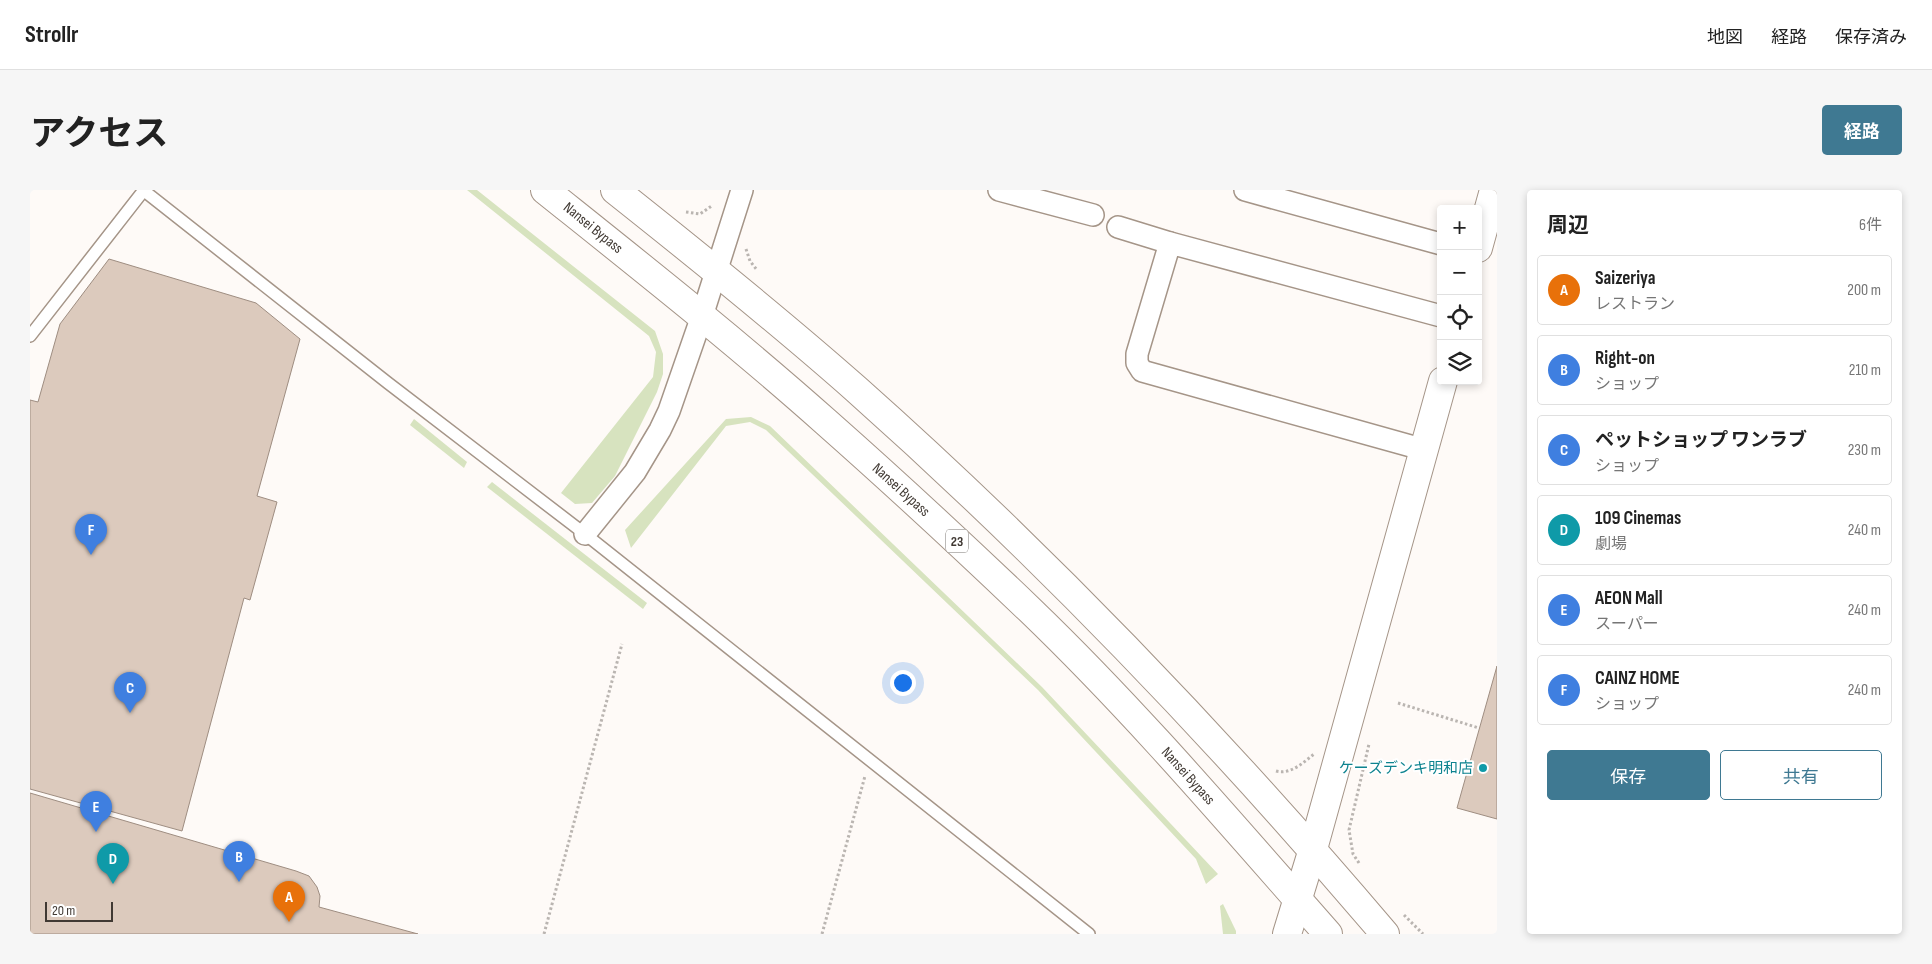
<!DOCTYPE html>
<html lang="ja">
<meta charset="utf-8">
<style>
:root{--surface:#fff;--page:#f6f6f6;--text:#222;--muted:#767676;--line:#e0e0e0;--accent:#3f7992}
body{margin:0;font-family:"Sofia Sans Condensed","Noto Sans JP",sans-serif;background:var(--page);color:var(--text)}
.controls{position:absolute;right:15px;top:15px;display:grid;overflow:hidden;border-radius:5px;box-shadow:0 2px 8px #0003}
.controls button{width:45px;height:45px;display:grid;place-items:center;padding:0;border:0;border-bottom:1px solid var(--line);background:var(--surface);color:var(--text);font:25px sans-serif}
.scale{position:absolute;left:15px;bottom:12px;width:68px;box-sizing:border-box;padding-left:5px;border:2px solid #403933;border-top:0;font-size:14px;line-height:18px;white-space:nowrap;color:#403933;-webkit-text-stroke:4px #fff;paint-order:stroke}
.you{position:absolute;left:872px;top:492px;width:18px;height:18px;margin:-12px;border:4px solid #fff;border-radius:50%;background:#1a73e8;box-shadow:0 0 0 8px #1a73e833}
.badge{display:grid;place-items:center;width:32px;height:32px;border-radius:50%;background:var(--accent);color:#fff;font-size:16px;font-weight:700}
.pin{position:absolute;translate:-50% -41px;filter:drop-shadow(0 1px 2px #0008)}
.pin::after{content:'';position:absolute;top:26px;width:18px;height:15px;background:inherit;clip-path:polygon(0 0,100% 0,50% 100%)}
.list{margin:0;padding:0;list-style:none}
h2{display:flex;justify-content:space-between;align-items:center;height:65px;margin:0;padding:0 20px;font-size:21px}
h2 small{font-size:16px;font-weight:400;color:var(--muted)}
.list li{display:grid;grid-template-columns:32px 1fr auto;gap:15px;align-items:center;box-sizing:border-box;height:70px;margin:0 10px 10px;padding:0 10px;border:1px solid var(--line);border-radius:5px}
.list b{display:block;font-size:19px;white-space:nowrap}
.list p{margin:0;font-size:16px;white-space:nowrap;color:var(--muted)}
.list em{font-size:16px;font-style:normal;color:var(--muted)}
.actions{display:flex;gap:10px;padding:15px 20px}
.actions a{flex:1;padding:11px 0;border:1px solid var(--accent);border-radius:5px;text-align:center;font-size:18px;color:var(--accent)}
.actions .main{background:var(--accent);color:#fff}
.icon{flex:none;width:28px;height:28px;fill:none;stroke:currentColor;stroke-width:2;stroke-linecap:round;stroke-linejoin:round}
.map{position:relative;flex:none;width:1467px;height:744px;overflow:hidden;border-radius:5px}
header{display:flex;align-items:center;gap:30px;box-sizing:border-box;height:70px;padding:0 25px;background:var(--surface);border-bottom:1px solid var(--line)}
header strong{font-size:24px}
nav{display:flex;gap:28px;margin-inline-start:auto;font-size:18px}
.intro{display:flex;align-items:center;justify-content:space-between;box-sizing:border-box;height:120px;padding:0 30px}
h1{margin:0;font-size:35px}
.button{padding:12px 22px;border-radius:5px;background:var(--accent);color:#fff;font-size:18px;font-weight:700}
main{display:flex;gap:30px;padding:0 30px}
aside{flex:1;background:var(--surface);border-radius:5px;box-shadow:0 2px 8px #0003}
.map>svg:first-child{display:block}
</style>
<header>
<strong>Strollr</strong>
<nav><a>地図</a><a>経路</a><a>保存済み</a></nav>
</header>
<div class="intro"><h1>アクセス</h1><a class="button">経路</a></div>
<main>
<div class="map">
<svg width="1467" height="744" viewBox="0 0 1467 744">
<rect width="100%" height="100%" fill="#fefaf7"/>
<g fill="#d7e3bf">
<polygon points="437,0 447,0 625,141 633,164 633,184 627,202 585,286 562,313 545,314 531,303 623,187 626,162 619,146"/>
<polygon points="721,227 740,236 1012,497 1188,684 1176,694 1166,669 1008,500 736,240 720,232 696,236 601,358 595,340 696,229"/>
<polygon points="384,229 437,272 434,278 380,235"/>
<polygon points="462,292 617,413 613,419 457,297"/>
<polygon points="1193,714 1206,741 1206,744 1193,744 1190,716"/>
</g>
<g fill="#dccabd" stroke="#9e8d81">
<polygon points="79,69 226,113 270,149 227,306 247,312 220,410 214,408 152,641 0,599 0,210 8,212 30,134"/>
<polygon points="1467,476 1467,629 1427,618"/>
<polygon points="0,603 266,681 279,686 287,697 290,706 289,717 388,744 0,744"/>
</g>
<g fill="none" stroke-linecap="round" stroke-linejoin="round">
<g stroke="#a59588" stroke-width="14">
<g id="lane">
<polyline points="113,0 358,193 555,344 1059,744"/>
<polyline points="0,146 114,0"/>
</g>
</g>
<g stroke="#a59588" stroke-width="24">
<g id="street">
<polyline points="969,0 1063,25"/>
<polyline points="1215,0 1411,54"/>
<polyline points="1088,37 1140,53"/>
<polyline points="1395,260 1112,181 1107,173 1107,164 1140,53 1411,126"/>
<polyline points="555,344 605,282 630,240 639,221 672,126 712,0"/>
</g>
</g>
<g stroke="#a59588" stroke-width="30">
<g id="secondary">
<polyline points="1448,58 1464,0"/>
<polyline points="1257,744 1283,659 1413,191"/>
</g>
</g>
<g stroke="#a59588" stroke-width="30">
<g id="highway">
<path d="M515,0C610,76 705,151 796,232C865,293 933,356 1000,420C1106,522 1201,634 1298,744"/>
<path d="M585,0C667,65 748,130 826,199C1015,367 1191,551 1355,744"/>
</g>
</g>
<g stroke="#bab5b1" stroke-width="3" stroke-dasharray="2.5 2.5" stroke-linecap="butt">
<polyline points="656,22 670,24 683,15"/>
<polyline points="716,59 720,71 727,80"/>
<polyline points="1368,513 1449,538"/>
<path d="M1246,581C1260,585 1273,573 1284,564"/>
<polyline points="1329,673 1323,664 1319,640 1339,554"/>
<polyline points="1374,725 1393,744"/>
<polyline points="514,744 592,454"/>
<polyline points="792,744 835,586"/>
</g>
<use href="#lane" stroke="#fff" stroke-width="11"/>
<use href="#street" stroke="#fff" stroke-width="21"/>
<use href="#secondary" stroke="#fff" stroke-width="28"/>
<use href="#highway" stroke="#fff" stroke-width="28"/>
</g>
<circle fill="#0f9aa8" stroke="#fff" stroke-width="2" cx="1453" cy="578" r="5"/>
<g text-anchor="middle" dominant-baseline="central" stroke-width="4" stroke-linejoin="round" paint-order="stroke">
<rect fill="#fff" stroke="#797470" stroke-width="1" x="916" y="339.5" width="22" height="23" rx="4"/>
<g font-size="14" font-weight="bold" fill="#403933">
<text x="927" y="351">23</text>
</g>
<g font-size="15" fill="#403933" stroke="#fff">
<text transform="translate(563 38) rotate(39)">Nansei Bypass</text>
<text transform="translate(871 300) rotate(42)">Nansei Bypass</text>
<text transform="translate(1158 586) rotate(48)">Nansei Bypass</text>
</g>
<g font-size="15" fill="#0d838f" stroke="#fff" text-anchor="end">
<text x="1443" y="578">ケーズデンキ明和店</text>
</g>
</g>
</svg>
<div class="controls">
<button>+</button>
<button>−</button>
<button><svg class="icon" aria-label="locate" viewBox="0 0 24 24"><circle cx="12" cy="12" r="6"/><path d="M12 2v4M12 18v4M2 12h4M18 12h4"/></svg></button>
<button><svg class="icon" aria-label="layers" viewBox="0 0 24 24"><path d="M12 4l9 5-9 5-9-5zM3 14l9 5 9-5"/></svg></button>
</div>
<div class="scale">20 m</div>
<div class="you"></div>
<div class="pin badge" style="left:259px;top:732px;background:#e8710a">A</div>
<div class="pin badge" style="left:209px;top:692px;background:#3f7fe0">B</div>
<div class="pin badge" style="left:100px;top:523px;background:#3f7fe0">C</div>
<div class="pin badge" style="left:83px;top:694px;background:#0f9aa8">D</div>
<div class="pin badge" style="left:66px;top:642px;background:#3f7fe0">E</div>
<div class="pin badge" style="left:61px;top:365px;background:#3f7fe0">F</div>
</div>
<aside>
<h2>周辺<small>6件</small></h2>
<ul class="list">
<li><span class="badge" style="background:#e8710a">A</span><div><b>Saizeriya</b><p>レストラン</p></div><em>200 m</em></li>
<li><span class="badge" style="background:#3f7fe0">B</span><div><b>Right-on</b><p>ショップ</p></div><em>210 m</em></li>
<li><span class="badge" style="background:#3f7fe0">C</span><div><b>ペットショップ ワンラブ</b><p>ショップ</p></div><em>230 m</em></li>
<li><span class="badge" style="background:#0f9aa8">D</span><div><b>109 Cinemas</b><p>劇場</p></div><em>240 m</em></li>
<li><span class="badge" style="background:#3f7fe0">E</span><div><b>AEON Mall</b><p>スーパー</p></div><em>240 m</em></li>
<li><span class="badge" style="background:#3f7fe0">F</span><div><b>CAINZ HOME</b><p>ショップ</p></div><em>240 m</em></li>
</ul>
<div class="actions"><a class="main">保存</a><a>共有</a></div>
</aside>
</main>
